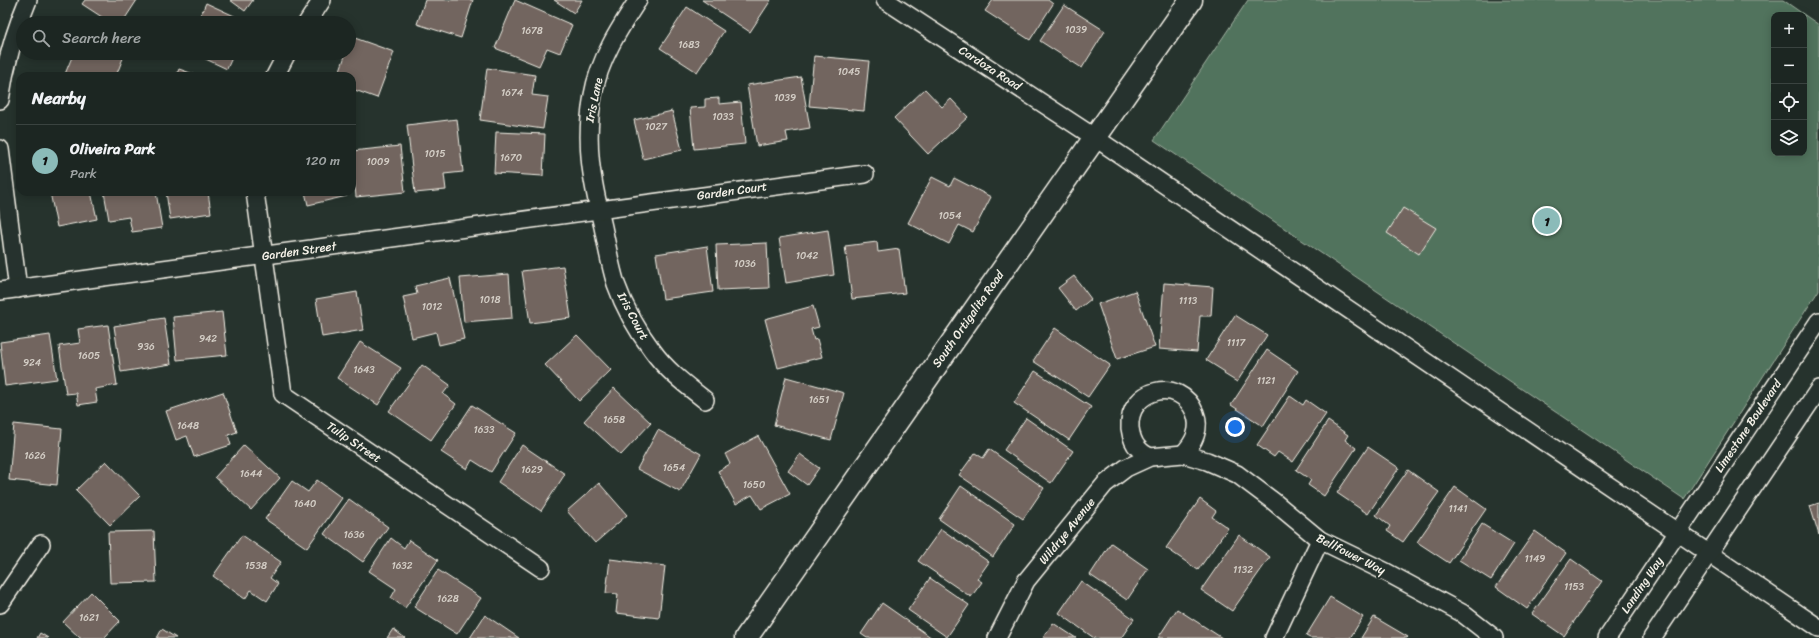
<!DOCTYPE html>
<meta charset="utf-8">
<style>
:root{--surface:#1c2622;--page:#252e2a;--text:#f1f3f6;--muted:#a0a5a5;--line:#3a4340;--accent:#8bbbb9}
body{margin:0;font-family:Sriracha,sans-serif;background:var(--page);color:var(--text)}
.controls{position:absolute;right:12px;top:12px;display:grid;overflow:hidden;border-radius:8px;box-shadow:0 2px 10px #0003}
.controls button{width:36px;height:36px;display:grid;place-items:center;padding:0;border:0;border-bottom:1px solid var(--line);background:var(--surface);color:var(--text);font:20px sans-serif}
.you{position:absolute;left:1235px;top:427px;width:14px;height:14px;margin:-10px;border:3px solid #fff;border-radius:50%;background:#1a73e8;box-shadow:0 0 0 6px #1a73e833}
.badge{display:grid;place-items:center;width:26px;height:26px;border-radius:50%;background:var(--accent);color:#111;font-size:13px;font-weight:700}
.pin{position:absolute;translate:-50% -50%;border:2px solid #fff;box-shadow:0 1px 4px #0006}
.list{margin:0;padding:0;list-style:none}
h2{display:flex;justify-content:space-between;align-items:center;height:52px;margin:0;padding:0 16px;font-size:17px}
h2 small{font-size:13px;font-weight:400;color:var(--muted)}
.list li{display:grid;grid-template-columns:26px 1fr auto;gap:12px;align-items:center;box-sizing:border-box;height:72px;padding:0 16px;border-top:1px solid var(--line)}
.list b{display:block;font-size:15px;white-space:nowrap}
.list p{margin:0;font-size:13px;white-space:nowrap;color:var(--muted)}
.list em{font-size:13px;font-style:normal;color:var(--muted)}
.icon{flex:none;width:22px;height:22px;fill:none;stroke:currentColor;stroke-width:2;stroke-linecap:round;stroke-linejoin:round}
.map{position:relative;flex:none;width:1819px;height:638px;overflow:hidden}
.search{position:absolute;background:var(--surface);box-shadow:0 2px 10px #0003;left:16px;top:16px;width:340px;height:44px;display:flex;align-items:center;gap:10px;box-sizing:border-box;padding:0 14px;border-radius:22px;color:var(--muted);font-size:15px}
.panel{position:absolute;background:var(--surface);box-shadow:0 2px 10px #0003;left:16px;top:72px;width:340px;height:124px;border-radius:12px}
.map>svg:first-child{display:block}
</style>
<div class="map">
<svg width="1819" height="638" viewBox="0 0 1819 638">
<rect width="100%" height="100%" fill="#26332d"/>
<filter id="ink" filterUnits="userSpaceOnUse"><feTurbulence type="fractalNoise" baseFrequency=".025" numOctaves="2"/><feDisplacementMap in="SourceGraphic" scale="8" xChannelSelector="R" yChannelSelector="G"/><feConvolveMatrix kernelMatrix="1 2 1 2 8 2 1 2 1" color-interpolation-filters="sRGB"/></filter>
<g filter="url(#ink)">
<path fill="#51735d" stroke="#a2b2a2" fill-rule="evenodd" d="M1248,0H1783L1819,25V290L1684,499L1154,140ZM1774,15H1804V153H1774Z"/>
<g fill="#72655e" stroke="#f4f1e8">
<polygon points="85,0 137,0 122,23 111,23 82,4"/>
<polygon points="230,0 253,0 245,11"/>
<polygon points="425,0 473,0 461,38 417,24"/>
<polygon points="515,0 572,25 560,53 547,48 539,66 495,48"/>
<polygon points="554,0 582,0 574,13"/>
<polygon points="702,0 771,0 750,32"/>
<polygon points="993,0 1048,0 1053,4 1030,40 985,11"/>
<polygon points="206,3 243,20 242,23 197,23"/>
<polygon points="1064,5 1105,31 1082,68 1040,41"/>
<polygon points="687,7 724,31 697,72 660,48"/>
<polygon points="352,37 394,52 377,98 352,89 352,76 338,76 346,53 349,53 349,45"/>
<polygon points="62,53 125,53 116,76 69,76 65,74 72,57"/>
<polygon points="193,53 234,53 227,69"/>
<polygon points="814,56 869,61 864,111 809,106"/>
<polygon points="487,68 535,75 532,95 548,97 543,129 480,120"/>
<polygon points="179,69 199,76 176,76"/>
<polygon points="801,77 810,128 786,132 788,141 757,146 747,85"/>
<polygon points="925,89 942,107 951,99 968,117 928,154 894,118"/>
<polygon points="719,98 719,104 741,102 745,144 694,149 690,108 705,107 705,99"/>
<polygon points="672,111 682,150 643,159 634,120"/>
<polygon points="457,119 463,172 444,174 446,190 415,193 407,125"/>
<polygon points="496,132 545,134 543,176 494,173"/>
<polygon points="400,146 405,192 356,197 352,151"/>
<polygon points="932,177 950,186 954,178 991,197 973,232 959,225 949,244 908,223"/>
<polygon points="50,192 91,192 97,219 57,227"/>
<polygon points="104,192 156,192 162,228 132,232 129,217 109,220"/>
<polygon points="166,192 208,192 211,213 170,219"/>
<polygon points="305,192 346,192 347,196 308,205"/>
<polygon points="1403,208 1436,228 1419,254 1387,233"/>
<polygon points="828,230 834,275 786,283 779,238"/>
<polygon points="877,242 878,252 899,249 905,293 852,299 845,246"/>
<polygon points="767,243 769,288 718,290 716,245"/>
<polygon points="707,246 713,292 663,299 656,254"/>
<polygon points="563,266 571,318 530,323 522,271"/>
<polygon points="509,274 512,318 464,322 460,278"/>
<polygon points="1074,276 1091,299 1076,311 1058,288"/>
<polygon points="450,278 464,339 439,345 436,332 412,338 403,297 417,294 415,286"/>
<polygon points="1164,283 1213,287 1211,316 1200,316 1197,352 1159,349"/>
<polygon points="1135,291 1155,347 1117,359 1098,304"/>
<polygon points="357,292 363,330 322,337 316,299"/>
<polygon points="813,306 819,327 811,329 814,340 817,339 822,357 778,368 765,319"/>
<polygon points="222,312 227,355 177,360 173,317"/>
<polygon points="1235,315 1267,335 1237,382 1224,374 1225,372 1206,360"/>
<polygon points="164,318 171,364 121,372 114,326"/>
<polygon points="108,325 117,385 95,389 97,402 78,405 76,393 66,394 59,346 80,343 78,329"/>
<polygon points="1055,328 1110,365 1088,397 1033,361"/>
<polygon points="50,335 57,379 5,386 0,342"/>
<polygon points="577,335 611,370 579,401 545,365"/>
<polygon points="360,342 401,368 378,405 337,378"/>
<polygon points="1267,350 1298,371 1263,426 1231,405"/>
<polygon points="422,365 450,385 443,394 456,404 431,440 389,411"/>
<polygon points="1035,371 1091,407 1069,440 1014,403"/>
<polygon points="786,377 844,393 831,440 774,425"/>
<polygon points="614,388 651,423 621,455 584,421"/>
<polygon points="223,392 237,432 228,435 231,445 194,457 187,436 176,440 166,411"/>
<polygon points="1290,396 1303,405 1306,400 1326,414 1293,462 1278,452 1274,457 1257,445"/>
<polygon points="472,405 516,433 491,472 472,460 467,469 441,452"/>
<polygon points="1026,418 1073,451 1051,483 1004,450"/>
<polygon points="1328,421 1348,435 1345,440 1356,448 1324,496 1308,485 1311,480 1296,470"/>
<polygon points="14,424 62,429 57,485 9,480"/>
<polygon points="658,430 701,454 680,492 637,469"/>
<polygon points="758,436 790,494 761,509 752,495 736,504 718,471 730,464 725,454"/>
<polygon points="244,445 280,478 251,510 215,477"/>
<polygon points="522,445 565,474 541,511 498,482"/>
<polygon points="1368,447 1399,468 1368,514 1337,493"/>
<polygon points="989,449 1044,488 1023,519 959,475 975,453 983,458"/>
<polygon points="800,454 819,468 807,485 788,471"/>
<polygon points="106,461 140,496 110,525 76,490"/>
<polygon points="1408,470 1439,492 1403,542 1387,531 1390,526 1376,515"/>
<polygon points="317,480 342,498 307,548 265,519 292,481 308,492"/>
<polygon points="599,483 627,515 595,543 567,511"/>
<polygon points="961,486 1015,524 993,557 939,519"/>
<polygon points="1455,487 1486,509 1449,563 1417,542"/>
<polygon points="349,499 388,527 363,562 324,534"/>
<polygon points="1200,499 1216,511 1212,517 1228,528 1198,570 1166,548"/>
<polygon points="1819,503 1819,535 1810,506"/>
<polygon points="1482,524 1514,544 1491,580 1459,560"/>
<polygon points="941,529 989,562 977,579 982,582 971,597 918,561"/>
<polygon points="154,531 156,582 110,583 108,532"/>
<polygon points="1535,531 1566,553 1527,609 1496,587"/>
<polygon points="242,535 281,562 270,578 278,584 267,601 251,590 245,599 213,576"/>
<polygon points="1239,535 1270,557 1232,611 1201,590"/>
<polygon points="391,538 404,548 409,540 438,560 405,608 391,598 396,589 369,571"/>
<polygon points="1111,543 1148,569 1127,600 1090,575"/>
<polygon points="610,559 665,566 659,618 616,613 618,594 606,593"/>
<polygon points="1571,559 1602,581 1564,636 1532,614"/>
<polygon points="438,570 481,598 457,634 414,607"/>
<polygon points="930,578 969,605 947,637 908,610"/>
<polygon points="1081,581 1134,619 1121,638 1094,638 1059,613"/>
<polygon points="91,592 120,621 104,638 80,638 63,622"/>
<polygon points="1330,597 1363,617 1350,638 1310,638 1306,636"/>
<polygon points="882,603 932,638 867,638 861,634"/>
<polygon points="1177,609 1222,638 1158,638"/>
<polygon points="485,615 519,638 470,638"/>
<polygon points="1374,617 1408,637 1407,638 1361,638"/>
<polygon points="1053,623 1076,638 1043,638"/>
<polygon points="162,629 176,638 157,638"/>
<polygon points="393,629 405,638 387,638"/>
<polygon points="40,633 48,638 37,638"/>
</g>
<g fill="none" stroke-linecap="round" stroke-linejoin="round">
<g stroke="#f4f1e8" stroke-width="20">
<g id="street">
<path d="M638,0C619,29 599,60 593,95C584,144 592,181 603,227C607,246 610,265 616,284C624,307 637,330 652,350C666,370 686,385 705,400"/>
<polyline points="885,0 1094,137 1819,628"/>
<polyline points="307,23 322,0"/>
<polyline points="275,76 287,53"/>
<path d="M0,100C5,64 14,33 28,0"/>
<polyline points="0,149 18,289"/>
<polyline points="255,192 283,394 541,568"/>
<polyline points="0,291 865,174"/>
<path d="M1150,457C1146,455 1141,452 1138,448C1133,443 1131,435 1130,428C1127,389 1180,375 1195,413C1201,428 1194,443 1183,454"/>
<polyline points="0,604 41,544"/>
<polyline points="997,638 1026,581 1105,484 1126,468 1150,457 1183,454 1207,461 1237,474 1273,501 1320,540 1386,572 1462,613 1494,638"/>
<polyline points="1274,638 1320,540"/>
<polyline points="1607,638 1819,321"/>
<polyline points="1652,638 1819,389"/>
</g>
</g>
<g stroke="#f4f1e8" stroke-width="25">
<polyline id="secondary" points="746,638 1191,0"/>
</g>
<use href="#street" stroke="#26332d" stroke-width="17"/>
<use href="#secondary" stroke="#26332d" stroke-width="22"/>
</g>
</g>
<g text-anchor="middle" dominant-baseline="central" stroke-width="4" stroke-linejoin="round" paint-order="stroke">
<g font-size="10" fill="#d4cec6">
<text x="1076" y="30">1039</text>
<text x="532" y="31">1678</text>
<text x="689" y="45">1683</text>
<text x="849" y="72">1045</text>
<text x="512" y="93">1674</text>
<text x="785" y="98">1039</text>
<text x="723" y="117">1033</text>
<text x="656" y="127">1027</text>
<text x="435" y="154">1015</text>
<text x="511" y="158">1670</text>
<text x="378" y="162">1009</text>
<text x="950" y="216">1054</text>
<text x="807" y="256">1042</text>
<text x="745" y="264">1036</text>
<text x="490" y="300">1018</text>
<text x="1188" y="301">1113</text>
<text x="432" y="307">1012</text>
<text x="208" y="339">942</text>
<text x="1236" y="343">1117</text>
<text x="146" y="347">936</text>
<text x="89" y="356">1605</text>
<text x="32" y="363">924</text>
<text x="364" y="370">1643</text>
<text x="1266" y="381">1121</text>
<text x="819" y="400">1651</text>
<text x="614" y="420">1658</text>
<text x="188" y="426">1648</text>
<text x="484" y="430">1633</text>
<text x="35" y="456">1626</text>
<text x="674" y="468">1654</text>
<text x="532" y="470">1629</text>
<text x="251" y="474">1644</text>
<text x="754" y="485">1650</text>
<text x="305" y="504">1640</text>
<text x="1458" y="509">1141</text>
<text x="354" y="535">1636</text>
<text x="1535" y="559">1149</text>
<text x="256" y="566">1538</text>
<text x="402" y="566">1632</text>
<text x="1243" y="570">1132</text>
<text x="1574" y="587">1153</text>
<text x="448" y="599">1628</text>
<text x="89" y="618">1621</text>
</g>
<g font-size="12" fill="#f4f1e8" stroke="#26332d">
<text transform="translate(990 68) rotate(33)">Cardoza Road</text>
<text transform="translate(594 100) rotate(-78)">Iris Lane</text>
<text transform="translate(732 191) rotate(-8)">Garden Court</text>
<text transform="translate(299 251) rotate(-8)">Garden Street</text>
<text transform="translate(633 316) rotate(62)">Iris Court</text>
<text transform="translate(968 319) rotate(-55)">South Ortigalita Road</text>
<text transform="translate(1748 426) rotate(-56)">Limestone Boulevard</text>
<text transform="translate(354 442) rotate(34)">Tulip Street</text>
<text transform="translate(1067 531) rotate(-51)">Wildrye Avenue</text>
<text transform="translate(1351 554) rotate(27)">Bellfower Way</text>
<text transform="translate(1642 585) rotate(-56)">Landing Way</text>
</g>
</g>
</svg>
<div class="controls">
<button>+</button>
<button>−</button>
<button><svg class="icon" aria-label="locate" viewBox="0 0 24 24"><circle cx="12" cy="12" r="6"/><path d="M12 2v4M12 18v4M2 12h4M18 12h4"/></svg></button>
<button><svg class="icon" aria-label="layers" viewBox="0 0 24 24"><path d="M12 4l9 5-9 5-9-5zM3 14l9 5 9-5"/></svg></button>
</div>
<div class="you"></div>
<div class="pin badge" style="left:1547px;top:221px">1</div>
<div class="search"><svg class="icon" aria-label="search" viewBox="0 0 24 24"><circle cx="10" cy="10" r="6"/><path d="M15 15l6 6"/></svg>Search here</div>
<section class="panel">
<h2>Nearby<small></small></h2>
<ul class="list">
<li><span class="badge">1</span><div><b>Oliveira Park</b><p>Park</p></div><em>120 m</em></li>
</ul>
</section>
</div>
